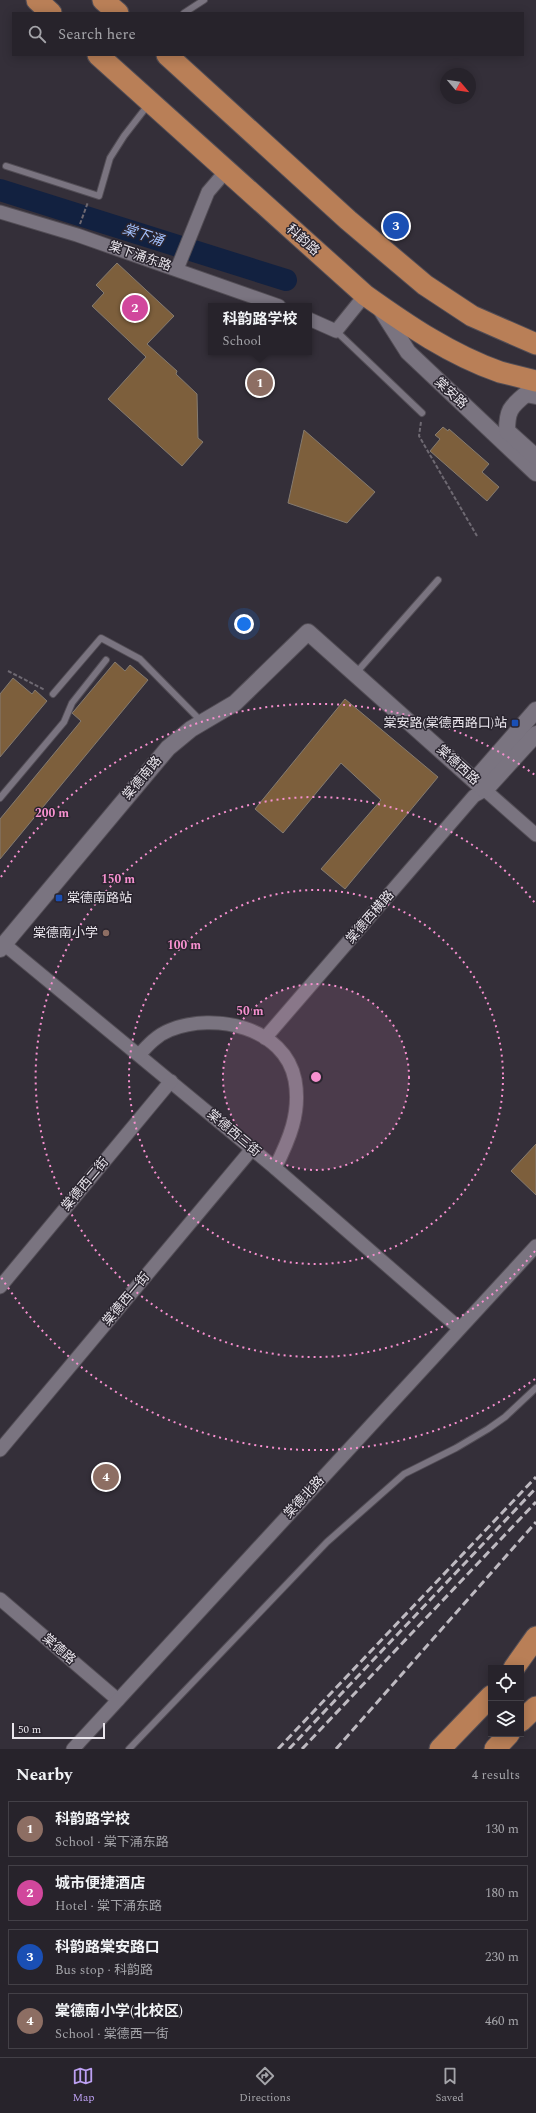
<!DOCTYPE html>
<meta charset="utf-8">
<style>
:root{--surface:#27232b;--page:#332f37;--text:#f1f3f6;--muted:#a4a4a9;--line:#434047;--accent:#bca0f2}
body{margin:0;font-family:Spectral,"Noto Sans SC",serif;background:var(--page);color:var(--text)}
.controls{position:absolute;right:12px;bottom:12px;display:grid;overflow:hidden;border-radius:0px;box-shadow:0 2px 10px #0003}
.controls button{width:36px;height:36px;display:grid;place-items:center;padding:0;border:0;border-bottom:1px solid var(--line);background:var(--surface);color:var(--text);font:20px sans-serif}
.compass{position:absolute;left:440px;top:68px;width:36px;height:36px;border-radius:50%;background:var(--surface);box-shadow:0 2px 10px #0003;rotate:119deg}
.scale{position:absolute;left:12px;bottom:10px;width:93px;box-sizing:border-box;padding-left:4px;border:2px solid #eae6ed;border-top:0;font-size:11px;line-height:14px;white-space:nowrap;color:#eae6ed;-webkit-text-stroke:3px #2a252f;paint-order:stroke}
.you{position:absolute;left:244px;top:624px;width:14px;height:14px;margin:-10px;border:3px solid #fff;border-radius:50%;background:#1a73e8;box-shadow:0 0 0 6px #1a73e833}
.badge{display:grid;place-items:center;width:26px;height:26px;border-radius:50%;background:var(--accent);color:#fff;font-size:13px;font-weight:700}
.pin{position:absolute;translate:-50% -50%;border:2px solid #fff;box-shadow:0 1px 4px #0006}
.popup{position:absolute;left:208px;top:303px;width:104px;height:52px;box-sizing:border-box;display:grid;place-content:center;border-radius:0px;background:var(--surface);filter:drop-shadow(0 1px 3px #0005);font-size:13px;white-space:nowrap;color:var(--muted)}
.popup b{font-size:15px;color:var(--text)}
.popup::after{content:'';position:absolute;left:50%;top:100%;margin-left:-8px;border:8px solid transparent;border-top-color:var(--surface)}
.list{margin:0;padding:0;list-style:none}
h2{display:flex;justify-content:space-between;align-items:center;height:52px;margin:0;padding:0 16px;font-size:17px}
h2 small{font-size:13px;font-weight:400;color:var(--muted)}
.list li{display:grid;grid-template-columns:26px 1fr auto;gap:12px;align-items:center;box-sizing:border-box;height:56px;margin:0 8px 8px;padding:0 8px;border:1px solid var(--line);border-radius:0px}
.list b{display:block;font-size:15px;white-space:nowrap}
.list p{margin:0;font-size:13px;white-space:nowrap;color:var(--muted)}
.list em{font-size:13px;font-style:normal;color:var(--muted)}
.icon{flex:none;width:22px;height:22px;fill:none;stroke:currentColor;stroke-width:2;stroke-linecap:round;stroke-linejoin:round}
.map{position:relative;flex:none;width:536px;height:1749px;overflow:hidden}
.search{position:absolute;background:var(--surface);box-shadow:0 2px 10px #0003;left:12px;right:12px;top:12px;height:44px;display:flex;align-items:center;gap:10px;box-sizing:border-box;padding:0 14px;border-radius:0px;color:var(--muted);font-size:15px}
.sheet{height:308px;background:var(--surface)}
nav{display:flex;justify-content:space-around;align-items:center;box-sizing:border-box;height:56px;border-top:1px solid var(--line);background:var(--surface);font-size:11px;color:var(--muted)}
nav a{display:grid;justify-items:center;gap:2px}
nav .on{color:var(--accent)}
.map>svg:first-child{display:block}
</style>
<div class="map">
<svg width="536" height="1749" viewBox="0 0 536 1749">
<rect width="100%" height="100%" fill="#342f39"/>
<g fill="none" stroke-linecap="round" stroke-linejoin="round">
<polyline stroke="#122140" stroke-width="22" points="0,190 286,280"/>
</g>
<g fill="#7d5f3c" stroke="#857b70">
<polygon points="117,263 174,316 147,344 177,371 176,374 197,394 198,438 203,442 182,466 108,399 146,357 92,306 104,293 96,285"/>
<polygon points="443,427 448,431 449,429 489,464 482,472 499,487 487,501 430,451 440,439 435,435"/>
<polygon points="304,430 375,492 347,523 288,503"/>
<polygon points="115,662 125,671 130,665 148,680 0,859 0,819 81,721 72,713 74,711"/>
<polygon points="13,678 32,694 35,690 47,701 0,757 0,694"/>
<polygon points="345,699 438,777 345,889 321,869 381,800 341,763 283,833 255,809"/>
<polygon points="536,1144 536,1195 511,1171"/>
</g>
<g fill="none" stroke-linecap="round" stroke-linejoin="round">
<g stroke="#524d55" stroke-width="8">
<g id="service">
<polyline points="184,13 204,0"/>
<polyline points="6,166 99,196 110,158 124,136 148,105"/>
<polyline points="336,331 422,413"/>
<polyline points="356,673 438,580"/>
<polyline points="53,694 101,638 140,659 202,722"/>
<polyline points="0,798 64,722 72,703 106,660"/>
<polyline points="129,1749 327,1542 404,1474 456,1448 488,1429 505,1417 536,1388"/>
</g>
</g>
<g stroke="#524d55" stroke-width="15">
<g id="minor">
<polyline points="0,212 77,235 279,306"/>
<polyline points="177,269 208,192 226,171"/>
<polyline points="309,319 336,331 365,295"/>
<polyline points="4,944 275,1168 459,1328"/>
<polyline points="265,1038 474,796 485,790 536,835"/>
<path d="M139,1055C148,1045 157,1035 170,1030C214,1012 285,1027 295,1080C301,1113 289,1140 275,1168"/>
<polyline points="0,1287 171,1081"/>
<polyline points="0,1450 252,1149"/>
<polyline points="0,1599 118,1700"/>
<polyline points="73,1749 536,1246"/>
</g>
</g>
<g stroke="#524d55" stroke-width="18">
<g id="tertiary">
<polyline points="380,308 408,352 536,473"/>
<path d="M536,396L526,394C510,407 507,411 507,431L536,457"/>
<polyline points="475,780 536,710"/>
<polyline points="0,949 168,748 191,729 235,703 308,632 485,790 536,734"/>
</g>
</g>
<g stroke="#524d55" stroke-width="23">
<g id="trunk">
<polyline points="37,0 51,13"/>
<polyline points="103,0 118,13"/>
<path d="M98,55L365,295C407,325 451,355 500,372C512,375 524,378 536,381"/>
<polyline points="167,55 348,220 425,285 472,316 536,344"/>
<polyline points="514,1668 536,1637"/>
<polyline points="521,1721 536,1707"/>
<polyline points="440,1749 491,1696"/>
<polyline points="495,1749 509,1734"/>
</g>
</g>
<g stroke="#6e6972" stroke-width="2" stroke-dasharray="4 2" stroke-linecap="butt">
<polyline points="80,224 88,202"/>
<polyline points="421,422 419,436 477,536"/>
<polyline points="8,671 45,690"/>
</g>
<use href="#service" stroke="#7a7480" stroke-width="6"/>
<use href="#minor" stroke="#7a7480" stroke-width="13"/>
<use href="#tertiary" stroke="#7a7480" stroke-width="16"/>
<use href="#trunk" stroke="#b97f57" stroke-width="21"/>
<g stroke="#bebac1" stroke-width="3" stroke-dasharray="8 4" stroke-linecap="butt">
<polyline points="278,1749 536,1477"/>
<polyline points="289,1749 536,1488"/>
<polyline points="302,1749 536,1502"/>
<polyline points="336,1749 536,1522"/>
</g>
</g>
<circle cx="316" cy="1077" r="93" fill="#f690cf" fill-opacity=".12"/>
<g fill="none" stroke="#f690cf" stroke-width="2" stroke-dasharray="2 4">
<circle cx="316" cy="1077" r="93"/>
<circle cx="316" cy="1077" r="187"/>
<path d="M535 1251A280 280 0 1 1 535 903"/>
<path d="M535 1379A373 373 0 0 1 1 1277M1 877A373 373 0 0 1 535 775"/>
</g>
<g fill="#1a4fb4" stroke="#2a252f" stroke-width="1.5">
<rect x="511" y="719" width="8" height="8" rx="2"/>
<rect x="55" y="894" width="8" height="8" rx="2"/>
</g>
<circle fill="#8d6e63" stroke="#2a252f" stroke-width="1.5" cx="106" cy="933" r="4"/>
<g text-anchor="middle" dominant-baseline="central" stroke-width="3" stroke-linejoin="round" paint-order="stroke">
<g font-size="13" fill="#eae6ed" stroke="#2a252f">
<text transform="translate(303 240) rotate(42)">科韵路</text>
<text transform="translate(140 256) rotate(19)">棠下涌东路</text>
<text transform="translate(451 393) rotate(43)">棠安路</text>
<text transform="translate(458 765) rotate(42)">棠德西路</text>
<text transform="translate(142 778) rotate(-50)">棠德南路</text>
<text transform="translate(370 917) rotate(-49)">棠德西横路</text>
<text transform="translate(234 1133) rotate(40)">棠德西三街</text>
<text transform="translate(85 1184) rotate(-50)">棠德西二街</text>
<text transform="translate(126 1299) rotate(-50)">棠德西一街</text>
<text transform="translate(304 1497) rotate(-47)">棠德北路</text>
<text transform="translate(59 1649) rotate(41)">棠德路</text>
</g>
<g font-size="13" fill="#eae6ed" stroke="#2a252f" text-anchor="end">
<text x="507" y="723">棠安路(棠德西路口)站</text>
<text x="67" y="898" text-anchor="start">棠德南路站</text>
<text x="98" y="933">棠德南小学</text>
</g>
<g font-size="14" font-style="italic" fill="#a0befb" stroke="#2a252f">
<text transform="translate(143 235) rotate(18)">棠下涌</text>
</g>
</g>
<circle cx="316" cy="1077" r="6" fill="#f690cf" stroke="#2a252f" stroke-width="2"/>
<g font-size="12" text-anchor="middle" font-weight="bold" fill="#f690cf" stroke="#2a252f" stroke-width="3" stroke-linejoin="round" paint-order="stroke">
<text x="52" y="817">200 m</text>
<text x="118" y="883">150 m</text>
<text x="184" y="949">100 m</text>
<text x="250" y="1015">50 m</text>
</g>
</svg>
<div class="controls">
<button><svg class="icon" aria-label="locate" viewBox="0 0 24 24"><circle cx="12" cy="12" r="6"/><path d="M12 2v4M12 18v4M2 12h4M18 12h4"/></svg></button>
<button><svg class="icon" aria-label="layers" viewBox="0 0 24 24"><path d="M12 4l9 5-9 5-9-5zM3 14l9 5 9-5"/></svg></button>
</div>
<svg class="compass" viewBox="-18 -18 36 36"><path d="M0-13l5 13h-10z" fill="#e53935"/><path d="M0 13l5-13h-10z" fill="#a4a4a9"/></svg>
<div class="scale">50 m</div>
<div class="you"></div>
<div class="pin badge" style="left:260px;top:383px;background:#8d6e63">1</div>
<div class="popup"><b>科韵路学校</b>School</div>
<div class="pin badge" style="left:135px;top:308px;background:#d1479c">2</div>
<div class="pin badge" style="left:396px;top:226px;background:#1a4fb4">3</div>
<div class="pin badge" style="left:106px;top:1477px;background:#8d6e63">4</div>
<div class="search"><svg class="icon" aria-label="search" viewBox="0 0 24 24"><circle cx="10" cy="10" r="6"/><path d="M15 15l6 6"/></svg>Search here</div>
</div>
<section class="sheet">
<h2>Nearby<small>4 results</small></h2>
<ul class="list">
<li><span class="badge" style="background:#8d6e63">1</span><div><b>科韵路学校</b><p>School · 棠下涌东路</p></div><em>130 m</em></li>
<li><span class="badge" style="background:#d1479c">2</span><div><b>城市便捷酒店</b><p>Hotel · 棠下涌东路</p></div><em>180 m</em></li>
<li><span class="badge" style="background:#1a4fb4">3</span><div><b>科韵路棠安路口</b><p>Bus stop · 科韵路</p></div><em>230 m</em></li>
<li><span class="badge" style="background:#8d6e63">4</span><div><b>棠德南小学(北校区)</b><p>School · 棠德西一街</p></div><em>460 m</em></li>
</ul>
</section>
<nav>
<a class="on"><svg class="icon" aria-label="map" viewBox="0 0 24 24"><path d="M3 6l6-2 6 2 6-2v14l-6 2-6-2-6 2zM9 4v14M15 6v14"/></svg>Map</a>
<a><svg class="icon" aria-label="directions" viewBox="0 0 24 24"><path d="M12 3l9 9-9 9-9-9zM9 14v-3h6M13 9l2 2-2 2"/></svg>Directions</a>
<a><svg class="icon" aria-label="saved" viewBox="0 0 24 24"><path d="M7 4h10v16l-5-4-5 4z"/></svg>Saved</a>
</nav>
